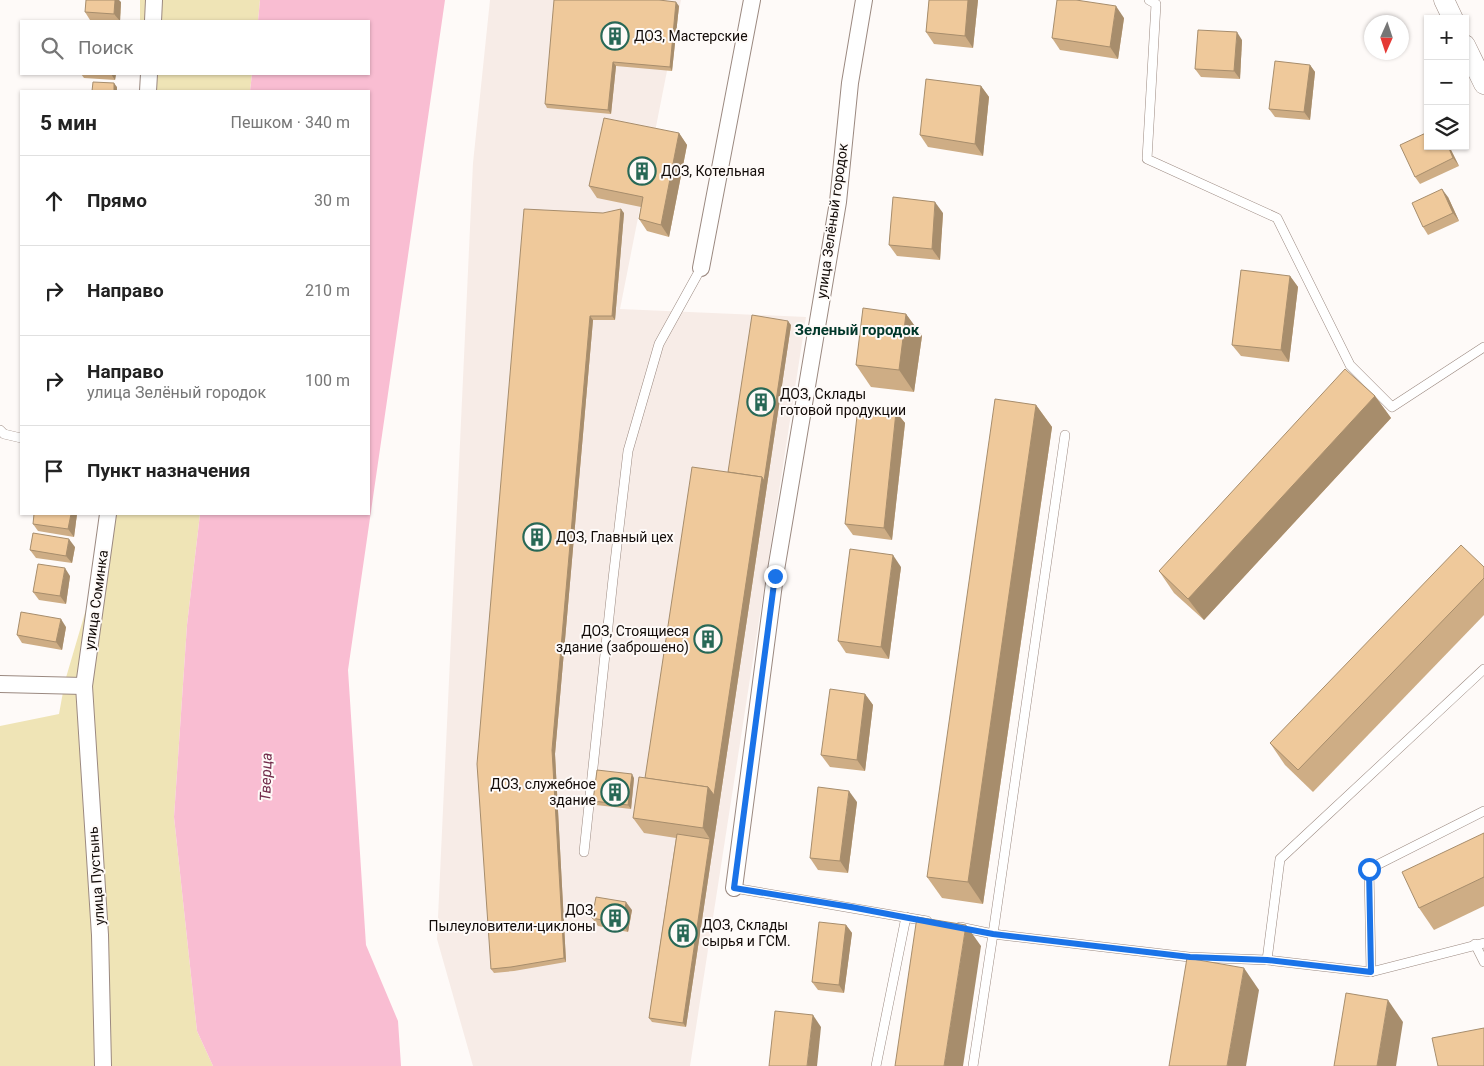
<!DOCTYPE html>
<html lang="ru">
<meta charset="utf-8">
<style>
:root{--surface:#fff;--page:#f6f6f6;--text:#222;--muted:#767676;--line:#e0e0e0}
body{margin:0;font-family:Roboto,sans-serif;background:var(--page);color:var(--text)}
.controls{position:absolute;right:15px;top:15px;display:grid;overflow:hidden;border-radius:0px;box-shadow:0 1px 4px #0004}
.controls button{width:45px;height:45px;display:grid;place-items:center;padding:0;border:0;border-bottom:1px solid var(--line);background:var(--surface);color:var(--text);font:25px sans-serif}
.compass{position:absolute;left:1364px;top:15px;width:45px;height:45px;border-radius:50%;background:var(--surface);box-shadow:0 1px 4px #0004;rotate:183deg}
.stop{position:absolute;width:15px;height:15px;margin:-11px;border:4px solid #1a73e8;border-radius:50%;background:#fff}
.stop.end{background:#1a73e8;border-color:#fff;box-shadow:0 1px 5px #0008}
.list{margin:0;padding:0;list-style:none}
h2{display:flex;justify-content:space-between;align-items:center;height:65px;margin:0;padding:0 20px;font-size:21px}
h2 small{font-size:16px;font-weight:400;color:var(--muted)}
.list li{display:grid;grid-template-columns:32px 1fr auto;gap:15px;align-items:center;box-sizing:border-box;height:90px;padding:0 20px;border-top:1px solid var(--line)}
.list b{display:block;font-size:19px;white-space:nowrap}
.list p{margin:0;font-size:16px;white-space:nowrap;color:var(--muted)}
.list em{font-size:16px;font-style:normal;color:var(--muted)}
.icon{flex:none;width:28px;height:28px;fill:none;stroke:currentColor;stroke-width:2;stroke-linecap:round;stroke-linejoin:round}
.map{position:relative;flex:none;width:1484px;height:1066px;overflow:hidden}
.search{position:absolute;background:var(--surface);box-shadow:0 1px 4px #0004;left:20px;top:20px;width:350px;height:55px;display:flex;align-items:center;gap:12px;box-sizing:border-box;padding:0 18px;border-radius:0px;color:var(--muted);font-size:19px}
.panel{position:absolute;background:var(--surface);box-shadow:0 1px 4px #0004;left:20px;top:90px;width:350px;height:425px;border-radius:0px}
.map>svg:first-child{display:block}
</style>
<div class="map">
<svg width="1484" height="1066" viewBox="0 0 1484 1066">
<rect width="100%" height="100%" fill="#fefaf8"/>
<polygon fill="#f7ece7" points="490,0 681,0 620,309 806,317 690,1066 473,1066 437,939 473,163"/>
<g fill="#efe4b6">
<polygon points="140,0 260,0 258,21 140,21"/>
<polygon points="141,74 252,74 250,91 141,91"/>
<polygon points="114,514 200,514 187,625 174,817 197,1031 213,1066 0,1066 0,726 59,714 65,681"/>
</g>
<polygon fill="#f9bdd2" points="260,0 445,0 348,670 366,945 398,1021 401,1066 213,1066 197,1031 174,817 187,625 200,514 369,514 369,91 250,91 252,74 369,74 369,21 258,21"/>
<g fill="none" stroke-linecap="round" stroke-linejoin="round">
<g stroke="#9b8980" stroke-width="10">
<g id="service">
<polyline points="1149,0 1156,4 1147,159 1277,218 1350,365 1392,407 1484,347"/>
<polyline points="0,430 4,434 21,438"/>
<polyline points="1484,669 1280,859 1267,960 1371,972 1484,943"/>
<polyline points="584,852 613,579 628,451 659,344 701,268"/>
<polyline points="734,888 927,921"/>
<polyline points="960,927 993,934 1189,957 1267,960"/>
<polyline points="1475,944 1484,962"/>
<polyline points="1371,972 1369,869 1484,811"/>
<polyline points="876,1066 906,917"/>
<polyline points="973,1066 993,934 1065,435"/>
</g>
</g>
<g stroke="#9b8980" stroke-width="18">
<g id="minor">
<polyline points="153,21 154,0"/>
<polyline points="148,91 149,74"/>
<polyline points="701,268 752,0"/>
<polyline points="0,684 84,686"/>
<polyline points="734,888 775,576 838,202 850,83 864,0"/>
<polyline points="103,1066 100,935 84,686 108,514"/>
</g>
</g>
<g stroke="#9b8980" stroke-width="21">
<g id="tertiary">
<polyline points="1444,0 1453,19"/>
<polyline points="1465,45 1484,84"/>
</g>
</g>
<use href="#service" stroke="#fff" stroke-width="9"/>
<use href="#minor" stroke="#fff" stroke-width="16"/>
<use href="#tertiary" stroke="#fff" stroke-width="20"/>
</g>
<g fill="#cead85">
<polygon points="929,0 978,0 973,48 934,44 926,32"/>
<polygon points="121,2 120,21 90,20 85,12"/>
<polygon points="679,6 672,71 616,66 611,114 547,108 545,104"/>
<polygon points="1124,18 1118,59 1060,50 1052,38"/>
<polygon points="1242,40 1240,79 1201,77 1195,69"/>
<polygon points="1310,65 1315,72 1310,120 1275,117 1269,109"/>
<polygon points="81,74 116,74 115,80 84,78"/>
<polygon points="981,86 989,97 983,156 928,147 920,135"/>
<polygon points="679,133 687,145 669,237 647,231 639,219 641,207 597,198 589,186"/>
<polygon points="1449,146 1459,166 1420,184 1415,177"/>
<polygon points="1448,197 1459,221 1428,235 1423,227"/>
<polygon points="603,213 624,213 615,320 593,320 555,754 566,962 514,971 494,973 491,969"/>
<polygon points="943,213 940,260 897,256 889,245"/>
<polygon points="1290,276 1298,287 1289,362 1241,356 1232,345"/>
<polygon points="906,314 922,336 914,392 871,387 856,365"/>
<polygon points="791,325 686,1027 652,1022 649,1018 676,838 644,833 633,818 645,778 728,472"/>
<polygon points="1375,396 1391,418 1204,620 1174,593 1159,571"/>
<polygon points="1036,405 1052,427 983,904 942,898 927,877"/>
<polygon points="896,412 905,423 892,540 853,535 845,524"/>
<polygon points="77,514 74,537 38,531 33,524"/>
<polygon points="75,547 72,563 36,558 30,550"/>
<polygon points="901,567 889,659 846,653 838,641"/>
<polygon points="1484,567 1484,615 1313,792 1285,765 1270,743"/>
<polygon points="70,576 66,604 39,600 33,592"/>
<polygon points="66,627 62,650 22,643 17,635"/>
<polygon points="865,694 873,705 865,771 830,767 821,755"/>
<polygon points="634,778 631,809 596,805 593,801"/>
<polygon points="857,802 848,873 818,870 810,858"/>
<polygon points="1484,833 1484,906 1434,930 1419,908"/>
<polygon points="632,910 628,932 598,926 592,918"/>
<polygon points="846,925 852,933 844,993 818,990 812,982"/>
</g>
<g fill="#a78d6c">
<polygon points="115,0 119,0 121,2 120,21 114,14"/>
<polygon points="968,0 978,0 973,48 965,36"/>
<polygon points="676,2 679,6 672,71 670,67"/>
<polygon points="1116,6 1124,18 1118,59 1110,47"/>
<polygon points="1237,32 1242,40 1240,79 1234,71"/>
<polygon points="613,62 616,66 611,114 608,110"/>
<polygon points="1310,65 1315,72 1310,120 1304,112"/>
<polygon points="111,74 116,74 115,80"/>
<polygon points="114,83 117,87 117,91 114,91"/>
<polygon points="981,86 989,97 983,156 975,144"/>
<polygon points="679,133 687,145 669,237 661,225"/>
<polygon points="1448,146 1449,146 1459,166 1453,158"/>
<polygon points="1442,189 1448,197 1459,221 1453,213"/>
<polygon points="935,202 943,213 940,260 932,249"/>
<polygon points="621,209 624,213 615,320 612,316"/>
<polygon points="1290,276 1298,287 1289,362 1281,350"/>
<polygon points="906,314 922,336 914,392 899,370"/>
<polygon points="590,316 593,320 555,754 566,962 564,958 552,750"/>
<polygon points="788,321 791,325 686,1027 683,1023 710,839 703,828 708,787"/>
<polygon points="1375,396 1391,418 1204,620 1188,599"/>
<polygon points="1036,405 1052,427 983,904 968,882"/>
<polygon points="896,412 905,423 892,540 884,528"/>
<polygon points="71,514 77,514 74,537 68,529"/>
<polygon points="69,539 75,547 72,563 66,556"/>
<polygon points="893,555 901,567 889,659 881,647"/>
<polygon points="65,568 70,576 66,604 60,596"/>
<polygon points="61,619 66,627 62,650 56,642"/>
<polygon points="865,694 873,705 865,771 857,760"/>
<polygon points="632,774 634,778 631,809 628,805"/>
<polygon points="849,791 857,802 848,873 840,861"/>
<polygon points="626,902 632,910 628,932 623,924"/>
<polygon points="846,925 852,933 844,993 839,985"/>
<polygon points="966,925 981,946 963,1066 944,1066"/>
<polygon points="1244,968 1259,990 1246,1066 1227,1066"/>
<polygon points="1388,1000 1403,1022 1396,1066 1377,1066"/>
<polygon points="813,1015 821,1027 817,1066 807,1066"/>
</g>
<g fill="#efc99b" stroke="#a78d6c">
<polygon points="86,0 115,0 114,14 85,12"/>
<polygon points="554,0 659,0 676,2 670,67 613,62 608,110 545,104"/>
<polygon points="929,0 968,0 965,36 926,32"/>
<polygon points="1057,0 1076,0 1116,6 1110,47 1052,38"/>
<polygon points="1198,30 1237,32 1234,71 1195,69"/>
<polygon points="1275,61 1310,65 1304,112 1269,109"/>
<polygon points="926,79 981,86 975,144 920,135"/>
<polygon points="93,82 114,83 114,91 92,91"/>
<polygon points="604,118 679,133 661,225 639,219 643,197 589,186"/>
<polygon points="1428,132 1428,146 1448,146 1453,158 1415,177 1400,145"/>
<polygon points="1442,189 1453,213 1423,227 1412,203"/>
<polygon points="893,197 935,202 932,249 889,245"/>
<polygon points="524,209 603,213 621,209 612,316 590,316 552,750 564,958 511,967 491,969 477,764"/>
<polygon points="1241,270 1290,276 1281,350 1232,345"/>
<polygon points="863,308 906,314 899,370 856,365"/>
<polygon points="752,315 788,321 764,481 762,477 728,472"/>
<polygon points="1345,369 1375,396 1188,599 1159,571"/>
<polygon points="995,399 1036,405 968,882 927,877"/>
<polygon points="858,407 896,412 884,528 845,524"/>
<polygon points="692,467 762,477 714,795 708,787 645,778"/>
<polygon points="34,514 71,514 68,529 33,524"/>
<polygon points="33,533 69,539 66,556 30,550"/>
<polygon points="1461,545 1484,567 1484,578 1298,770 1270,743"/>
<polygon points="850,549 893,555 881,647 838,641"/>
<polygon points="38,564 65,568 60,596 33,592"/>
<polygon points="21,612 61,619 56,642 17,635"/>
<polygon points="830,689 865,694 857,760 821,755"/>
<polygon points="597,770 632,774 628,805 593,801"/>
<polygon points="639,777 708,787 703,828 633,818"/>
<polygon points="818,787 849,791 840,861 810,858"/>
<polygon points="1484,833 1484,877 1419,908 1402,872"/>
<polygon points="677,834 710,839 683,1023 649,1018"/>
<polygon points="596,897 626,902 623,924 592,918"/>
<polygon points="917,917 966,925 944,1066 895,1066"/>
<polygon points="819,922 846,925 839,985 812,982"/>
<polygon points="1187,958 1244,968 1227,1066 1169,1066"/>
<polygon points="1346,993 1388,1000 1377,1066 1334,1066"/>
<polygon points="775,1011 813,1015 807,1066 769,1066"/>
<polygon points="1484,1028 1484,1066 1438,1066 1432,1038"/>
</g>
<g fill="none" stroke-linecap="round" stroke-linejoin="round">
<polyline stroke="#1a73e8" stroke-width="6" points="775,576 734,888 851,907 993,934 1190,957 1267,960 1371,972 1369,869"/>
</g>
<defs>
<g id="building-ring" transform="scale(1.4375)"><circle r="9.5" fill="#fefaf8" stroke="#286856" stroke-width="1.5"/><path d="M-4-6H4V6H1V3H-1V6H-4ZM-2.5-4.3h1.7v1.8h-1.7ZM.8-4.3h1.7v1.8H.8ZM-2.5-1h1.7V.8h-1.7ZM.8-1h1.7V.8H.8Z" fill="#286856"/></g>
</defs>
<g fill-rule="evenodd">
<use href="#building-ring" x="615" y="36"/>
<use href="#building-ring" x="642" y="171"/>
<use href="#building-ring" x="761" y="402"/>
<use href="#building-ring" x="537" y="537"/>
<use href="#building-ring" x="708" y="639"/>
<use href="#building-ring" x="615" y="792"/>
<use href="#building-ring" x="615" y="918"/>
<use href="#building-ring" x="683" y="933"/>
</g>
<g text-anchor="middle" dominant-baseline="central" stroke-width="4" stroke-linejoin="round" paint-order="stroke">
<g font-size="14" fill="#120b08" stroke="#fefaf8" text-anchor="start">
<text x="634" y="36">ДОЗ, Мастерские</text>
<text x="661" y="171">ДОЗ, Котельная</text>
<text x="780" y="394">ДОЗ, Склады<tspan x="780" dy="16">готовой продукции</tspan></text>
<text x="556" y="537">ДОЗ, Главный цех</text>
<text x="689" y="631" text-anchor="end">ДОЗ, Стоящиеся<tspan x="689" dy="16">здание (заброшено)</tspan></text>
<text x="596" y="784" text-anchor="end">ДОЗ, служебное<tspan x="596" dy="16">здание</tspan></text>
<text x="596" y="910" text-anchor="end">ДОЗ,<tspan x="596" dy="16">Пылеуловители-циклоны</tspan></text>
<text x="702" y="925">ДОЗ, Склады<tspan x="702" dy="16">сырья и ГСМ.</tspan></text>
</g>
<g font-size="14" fill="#120b08" stroke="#fefaf8">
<text transform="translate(832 221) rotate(-82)">улица Зелёный городок</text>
<text transform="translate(96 600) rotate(-82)">улица Соминка</text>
<text transform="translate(96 876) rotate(-94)">улица Пустынь</text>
</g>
<g font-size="15" font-weight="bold" fill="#00372a" stroke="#fefaf8">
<text x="857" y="330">Зеленый городок</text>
</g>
<g font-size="15" font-style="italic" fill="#722c4b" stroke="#fefaf8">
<text transform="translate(266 777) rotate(-88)">Тверца</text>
</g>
</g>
</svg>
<div class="controls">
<button>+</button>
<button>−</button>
<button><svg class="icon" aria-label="layers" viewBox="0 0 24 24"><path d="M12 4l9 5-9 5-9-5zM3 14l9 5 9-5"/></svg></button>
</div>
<svg class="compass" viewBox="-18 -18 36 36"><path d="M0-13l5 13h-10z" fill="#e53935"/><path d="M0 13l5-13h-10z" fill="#767676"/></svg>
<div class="stop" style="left:1369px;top:869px"></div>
<div class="stop end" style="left:775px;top:576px"></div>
<div class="search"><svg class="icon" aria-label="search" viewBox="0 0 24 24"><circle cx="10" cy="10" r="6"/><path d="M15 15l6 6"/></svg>Поиск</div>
<section class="panel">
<h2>5 мин<small>Пешком · 340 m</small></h2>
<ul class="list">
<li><svg class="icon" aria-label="ahead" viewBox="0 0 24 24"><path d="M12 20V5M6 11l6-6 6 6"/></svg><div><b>Прямо</b></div><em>30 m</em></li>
<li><svg class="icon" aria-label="right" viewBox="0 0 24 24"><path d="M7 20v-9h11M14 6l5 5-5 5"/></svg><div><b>Направо</b></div><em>210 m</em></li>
<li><svg class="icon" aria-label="right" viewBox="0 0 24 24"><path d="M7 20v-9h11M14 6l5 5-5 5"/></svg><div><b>Направо</b><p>улица Зелёный городок</p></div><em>100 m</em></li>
<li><svg class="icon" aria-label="arrive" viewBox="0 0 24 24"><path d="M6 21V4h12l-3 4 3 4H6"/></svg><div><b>Пункт назначения</b></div></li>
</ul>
</section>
</div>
